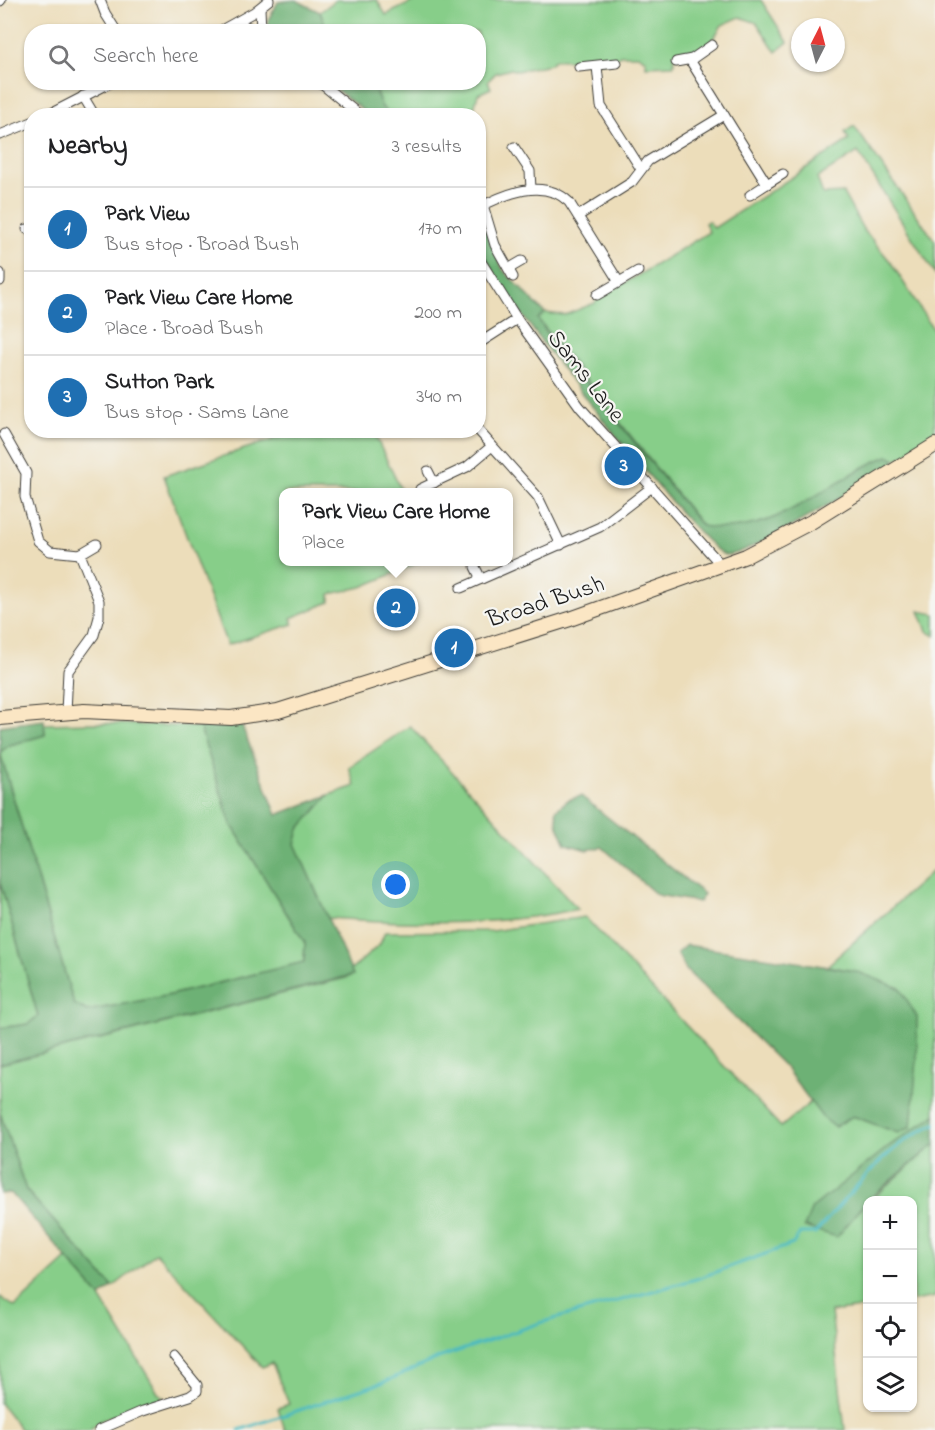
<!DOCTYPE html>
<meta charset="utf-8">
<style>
:root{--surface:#fff;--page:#f2f2f2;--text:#202124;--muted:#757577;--line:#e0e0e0;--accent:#1f6fb2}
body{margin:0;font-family:"Indie Flower",sans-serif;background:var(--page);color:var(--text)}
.controls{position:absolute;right:18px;bottom:18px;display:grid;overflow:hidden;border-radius:12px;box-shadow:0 2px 4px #0004}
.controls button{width:54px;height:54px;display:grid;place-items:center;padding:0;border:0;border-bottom:2px solid var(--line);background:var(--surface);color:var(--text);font:30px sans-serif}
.compass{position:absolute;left:791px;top:18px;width:54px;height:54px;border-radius:50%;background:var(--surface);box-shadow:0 2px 4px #0004;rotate:6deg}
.you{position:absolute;left:396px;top:885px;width:21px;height:21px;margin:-15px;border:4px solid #fff;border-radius:50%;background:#1a73e8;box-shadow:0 0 0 9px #1a73e833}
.badge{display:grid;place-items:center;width:39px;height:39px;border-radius:50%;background:var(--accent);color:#fff;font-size:20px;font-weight:700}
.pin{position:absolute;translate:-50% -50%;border:3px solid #fff;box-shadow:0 2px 6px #0006}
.popup{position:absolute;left:279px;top:488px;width:234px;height:78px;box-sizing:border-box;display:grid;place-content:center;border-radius:12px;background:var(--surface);filter:drop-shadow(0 2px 4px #0005);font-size:20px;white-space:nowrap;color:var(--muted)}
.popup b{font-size:22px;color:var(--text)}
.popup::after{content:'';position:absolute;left:50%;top:100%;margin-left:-12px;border:12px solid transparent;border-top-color:var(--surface)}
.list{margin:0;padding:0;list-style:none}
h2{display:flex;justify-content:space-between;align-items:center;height:78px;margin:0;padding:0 24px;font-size:26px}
h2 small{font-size:20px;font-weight:400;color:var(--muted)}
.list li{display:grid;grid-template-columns:39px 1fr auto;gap:18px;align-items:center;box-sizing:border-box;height:84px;padding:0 24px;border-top:2px solid var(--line)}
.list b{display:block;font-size:22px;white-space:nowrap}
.list p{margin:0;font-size:20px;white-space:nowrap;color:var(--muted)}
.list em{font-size:20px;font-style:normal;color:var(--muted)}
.icon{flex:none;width:33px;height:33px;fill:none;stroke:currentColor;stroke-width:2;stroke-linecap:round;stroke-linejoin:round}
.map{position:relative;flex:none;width:935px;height:1430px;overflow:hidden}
.search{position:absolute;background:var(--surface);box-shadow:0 2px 4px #0004;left:24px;top:24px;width:462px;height:66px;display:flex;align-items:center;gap:15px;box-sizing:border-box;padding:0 21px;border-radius:24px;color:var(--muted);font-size:22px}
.panel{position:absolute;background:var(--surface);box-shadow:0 2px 4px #0004;left:24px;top:108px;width:462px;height:330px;border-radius:24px}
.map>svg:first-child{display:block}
</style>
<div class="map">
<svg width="935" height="1430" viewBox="0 0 935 1430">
<rect width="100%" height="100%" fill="#f6f6f2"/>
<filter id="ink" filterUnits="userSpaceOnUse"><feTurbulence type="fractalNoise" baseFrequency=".0167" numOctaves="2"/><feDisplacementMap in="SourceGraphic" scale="12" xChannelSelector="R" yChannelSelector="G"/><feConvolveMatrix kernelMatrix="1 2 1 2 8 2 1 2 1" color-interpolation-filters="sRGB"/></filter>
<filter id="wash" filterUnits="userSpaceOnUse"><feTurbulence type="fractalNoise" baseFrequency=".008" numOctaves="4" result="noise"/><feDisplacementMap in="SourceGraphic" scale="24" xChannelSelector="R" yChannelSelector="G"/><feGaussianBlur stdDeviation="1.35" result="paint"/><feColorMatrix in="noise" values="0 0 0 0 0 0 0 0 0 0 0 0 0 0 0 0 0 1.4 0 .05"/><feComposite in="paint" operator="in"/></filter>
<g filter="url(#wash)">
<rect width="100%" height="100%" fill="#ecddba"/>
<g fill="#87ce89" stroke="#527552" stroke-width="1.5">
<path d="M336,0H377L386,15L416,0H446L447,3L454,0H761L788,42L776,52L757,23L740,17L722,25L710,44L689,55L674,57V65L646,66V60L638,55H620C606,69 572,58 554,60L550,64L517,71L511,69L496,73L488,81L491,88L478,94L472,115H390L382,108L372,83L478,82V32L328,31L320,12Z"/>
<polygon points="854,126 935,241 935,274 858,152 817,178 823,194 843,193 863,229 890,261 935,332 935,442 899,458 770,532 722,551 538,319 545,313 565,315 595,303 598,297 637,276 709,232 705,223 708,221 714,228 849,140 845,132"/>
<polygon points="298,431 373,431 402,492 284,492 284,562 421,562 362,587 330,594 330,602 291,618 293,624 227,645 164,476"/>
<polygon points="919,611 935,614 935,636 927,631"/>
<polygon points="95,723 200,727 231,824 305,943 304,962 166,996 87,1011 74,1004 0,752 10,745 45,735 44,724"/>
<path d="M410,726L578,909C494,927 413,924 328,918L295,844L299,829L329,795L355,786L349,767Z"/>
<polygon points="935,869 935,1115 889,1146 856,1214 867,1203 867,1307 831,1312 845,1430 285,1430 278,1408 289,1404 272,1363 262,1367 156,1253 113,1287 26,1190 0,1113 0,1064 346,978 353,975 351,970 380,944 385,932 492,931 585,917 781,1127 812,1101 898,1133 911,1127 912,1103 855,971 827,966"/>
<polygon points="0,882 38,1016 28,1024 0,1028"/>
<polygon points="935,1144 935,1297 913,1301 912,1200 871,1200"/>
<polygon points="67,1259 100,1297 158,1393 164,1397 102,1420 89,1430 21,1430 0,1403 0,1297 15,1307"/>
</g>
<g fill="#6db175" stroke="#446648" stroke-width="1.5">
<polygon points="296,0 320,12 328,31 270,31 268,20 278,2"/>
<polygon points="328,83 372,83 382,107 390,115 369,115"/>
<path d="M481,225L485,228L503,270L545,313L538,319L550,337L702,526C771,539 819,488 876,461L888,456L895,459L892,466C867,481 747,558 725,555C705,551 563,370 542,342C521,314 501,285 484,255L479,241V227Z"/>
<polygon points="44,720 45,735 10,745 0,752 0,726"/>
<polygon points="199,725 242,726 277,815 329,795 299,829 295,844 353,975 0,1064 0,1028 28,1024 38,1016 0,882 0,753 74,1004 87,1011 166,996 304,962 305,943 231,824"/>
<polygon points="581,796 704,894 699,902 657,895 602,847 587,850 566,844 558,826 556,810 568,800"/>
<polygon points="686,945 855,971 900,988 917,1017 917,1060 911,1127 898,1133 853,1116 835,1127 822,1117 785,1067 686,970 677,953"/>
<polygon points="0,1113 26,1190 113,1287 100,1297 11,1193 0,1194"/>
<polygon points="935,1115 935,1144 868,1200 837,1237 804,1227 812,1208 889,1146"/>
</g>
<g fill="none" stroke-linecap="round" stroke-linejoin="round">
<path stroke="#4abac0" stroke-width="3" d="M239,1430L384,1382L441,1357L543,1322L696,1279L793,1244L800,1233H815C850,1196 886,1143 935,1124"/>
</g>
</g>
<g filter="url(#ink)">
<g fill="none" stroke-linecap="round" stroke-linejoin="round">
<g stroke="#3b3934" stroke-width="11">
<g id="minor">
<polyline points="100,0 105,13 117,32"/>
<polyline points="0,1 1,0"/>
<polyline points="260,8 261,32"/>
<polyline points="237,22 259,32"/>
<polyline points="218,32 254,12 269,0"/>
<polyline points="690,60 767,184 783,174"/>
<polyline points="676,62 692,59 712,45"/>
<polyline points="597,66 601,106 641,169"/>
<polyline points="579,67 617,63"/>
<polyline points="319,82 361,116"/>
<polyline points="83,96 95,116"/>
<polyline points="46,116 112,82"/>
<polyline points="0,135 32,122"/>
<polyline points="514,147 530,171 531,189"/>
<polyline points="750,195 767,184"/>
<polyline points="483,205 495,245 513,277"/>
<path d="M478,208C505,194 543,177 569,202L619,282"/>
<polyline points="578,216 632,182 648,161 724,115"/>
<polyline points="27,229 32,229"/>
<polyline points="478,257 517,319 580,407 722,566"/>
<polyline points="510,268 522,261"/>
<polyline points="0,273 0,281"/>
<polyline points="597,295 638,271"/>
<polyline points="478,344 517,319"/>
<polyline points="478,430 538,497 561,545"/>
<polyline points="4,434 26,473 25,497 38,541 50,551 80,554 99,601 99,617 94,635 68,671 66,712"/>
<polyline points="428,471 434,483"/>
<polyline points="420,489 467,467 492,446"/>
<polyline points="80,554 97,544"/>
<polyline points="475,567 481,579"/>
<polyline points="461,588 600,527 652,487"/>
<polyline points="99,1430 143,1411 190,1396 197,1391 197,1385 174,1357"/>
</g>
</g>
<g stroke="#3b3934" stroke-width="16">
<polyline id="secondary" points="0,718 84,711 231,718 278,711 570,619 746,556 811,522 935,445"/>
</g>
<use href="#minor" stroke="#fff" stroke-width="9"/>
<use href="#secondary" stroke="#fbe6c4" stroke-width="14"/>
</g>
</g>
<g text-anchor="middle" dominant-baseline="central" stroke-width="4.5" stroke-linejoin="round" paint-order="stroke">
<g font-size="24" fill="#1c1c1c" stroke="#f6f6f2">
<text transform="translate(585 377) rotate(52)">Sams Lane</text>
<text transform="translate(546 603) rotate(-18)">Broad Bush</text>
</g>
</g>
</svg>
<div class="controls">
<button>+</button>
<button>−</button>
<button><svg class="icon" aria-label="locate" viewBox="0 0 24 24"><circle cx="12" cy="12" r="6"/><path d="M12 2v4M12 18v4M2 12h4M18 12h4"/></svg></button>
<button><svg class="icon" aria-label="layers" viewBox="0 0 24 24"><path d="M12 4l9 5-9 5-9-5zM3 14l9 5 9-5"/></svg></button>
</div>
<svg class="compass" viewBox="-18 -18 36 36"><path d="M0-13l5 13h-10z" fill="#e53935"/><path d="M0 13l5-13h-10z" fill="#757577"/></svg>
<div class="you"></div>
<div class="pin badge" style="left:454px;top:648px">1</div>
<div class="pin badge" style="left:396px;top:608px">2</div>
<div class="popup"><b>Park View Care Home</b>Place</div>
<div class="pin badge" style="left:624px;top:466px">3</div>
<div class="search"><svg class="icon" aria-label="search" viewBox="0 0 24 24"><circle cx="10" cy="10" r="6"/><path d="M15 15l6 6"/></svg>Search here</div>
<section class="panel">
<h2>Nearby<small>3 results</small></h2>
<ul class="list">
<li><span class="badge">1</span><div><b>Park View</b><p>Bus stop · Broad Bush</p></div><em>170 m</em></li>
<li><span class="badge">2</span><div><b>Park View Care Home</b><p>Place · Broad Bush</p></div><em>200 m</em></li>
<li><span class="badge">3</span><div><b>Sutton Park</b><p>Bus stop · Sams Lane</p></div><em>340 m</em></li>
</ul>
</section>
</div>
